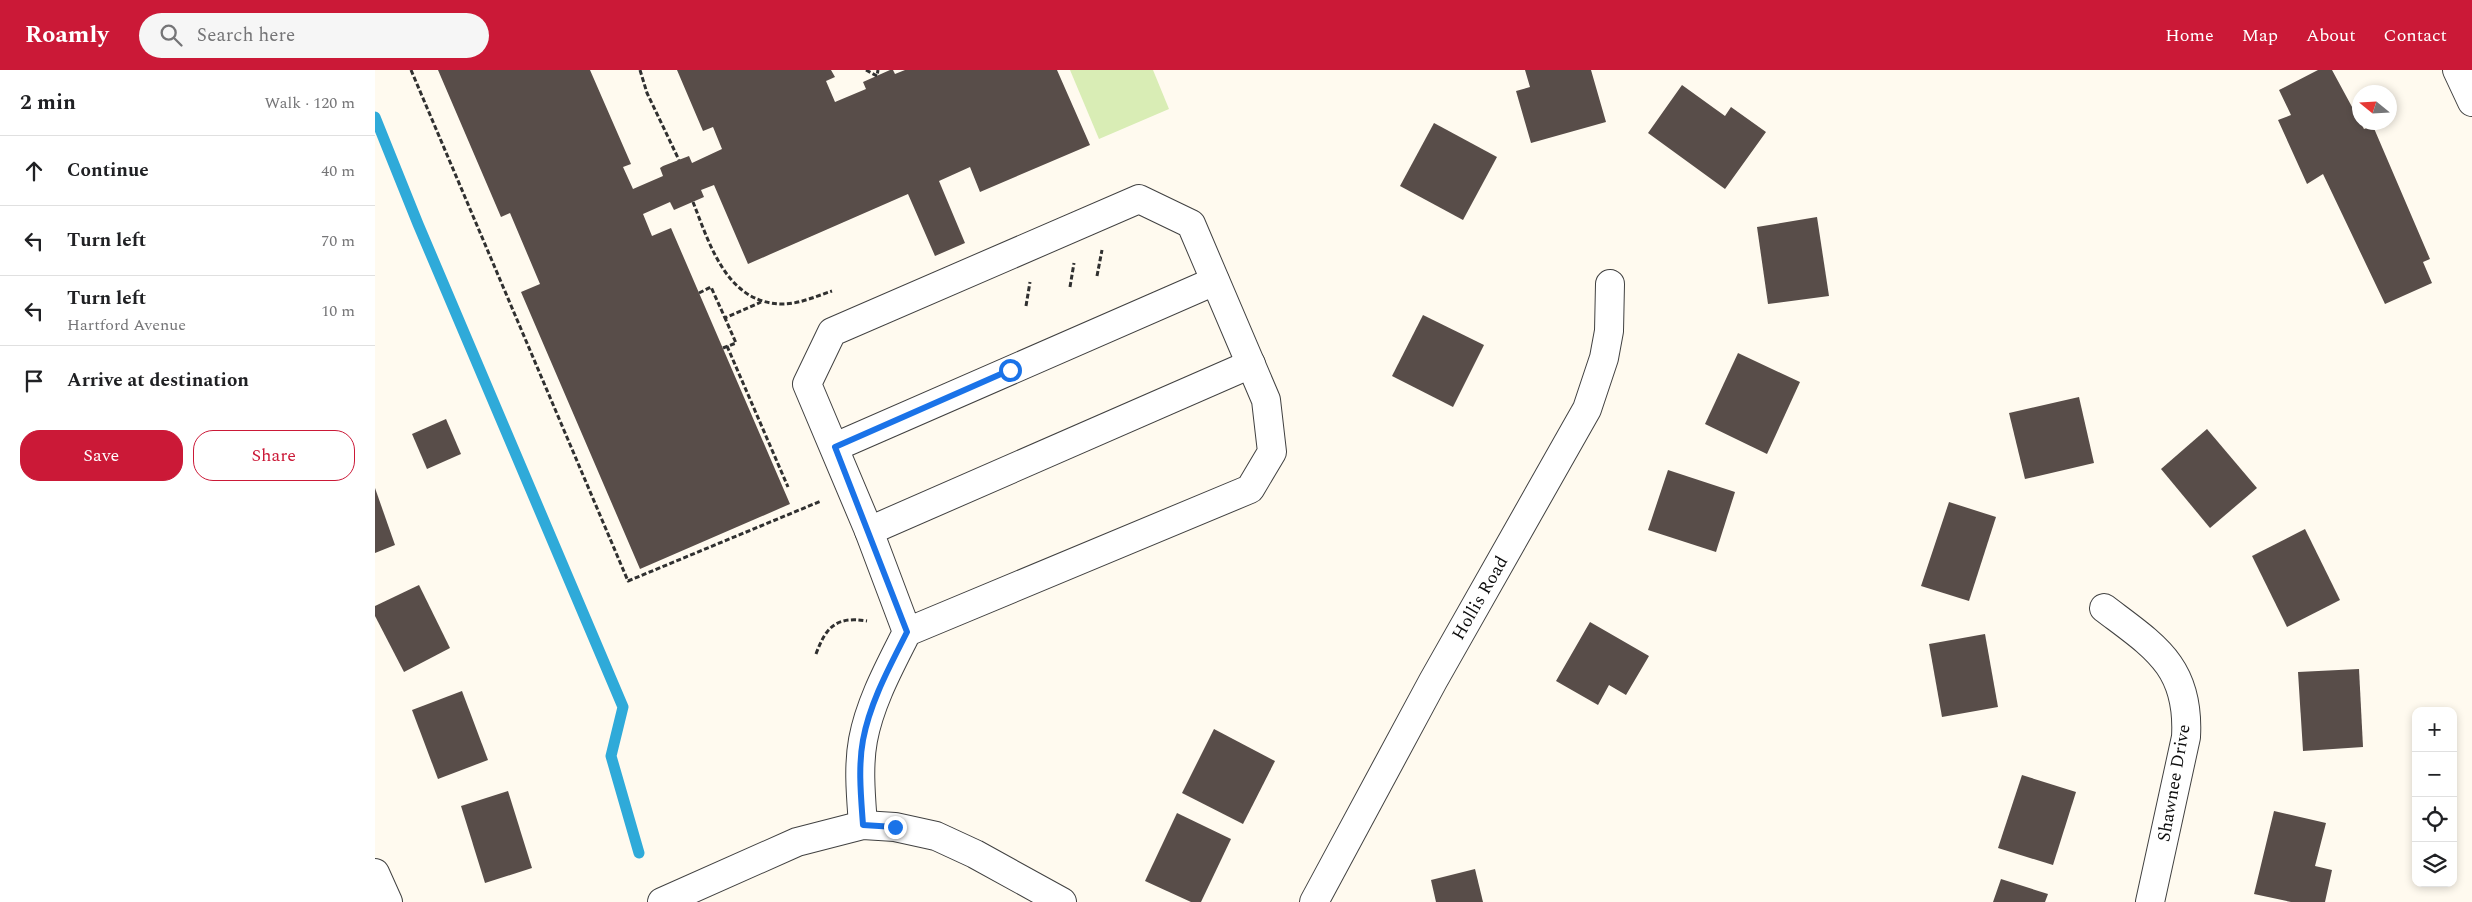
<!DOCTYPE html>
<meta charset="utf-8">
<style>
:root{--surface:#fff;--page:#f6f6f6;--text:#202124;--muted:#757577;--line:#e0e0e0;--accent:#cb1937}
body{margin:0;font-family:Spectral,serif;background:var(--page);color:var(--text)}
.controls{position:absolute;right:15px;bottom:15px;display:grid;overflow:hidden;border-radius:10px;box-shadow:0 2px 8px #0003}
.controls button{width:45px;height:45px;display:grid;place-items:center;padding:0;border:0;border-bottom:1px solid var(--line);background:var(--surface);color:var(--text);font:25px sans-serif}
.compass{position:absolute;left:1977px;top:15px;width:45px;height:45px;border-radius:50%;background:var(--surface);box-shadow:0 2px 8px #0003;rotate:288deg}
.stop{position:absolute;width:15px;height:15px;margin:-11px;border:4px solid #1a73e8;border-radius:50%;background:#fff}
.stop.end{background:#1a73e8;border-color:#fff;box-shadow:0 1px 5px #0008}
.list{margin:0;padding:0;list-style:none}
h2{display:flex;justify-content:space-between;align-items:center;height:65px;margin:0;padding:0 20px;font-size:21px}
h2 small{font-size:16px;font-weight:400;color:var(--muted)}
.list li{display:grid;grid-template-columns:32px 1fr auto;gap:15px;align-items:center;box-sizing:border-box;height:70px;padding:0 20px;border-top:1px solid var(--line)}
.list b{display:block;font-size:19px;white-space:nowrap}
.list p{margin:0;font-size:16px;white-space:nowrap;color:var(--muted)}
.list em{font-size:16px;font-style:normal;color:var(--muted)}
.actions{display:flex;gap:10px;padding:15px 20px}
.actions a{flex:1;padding:11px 0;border:1px solid var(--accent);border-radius:20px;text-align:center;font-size:18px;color:var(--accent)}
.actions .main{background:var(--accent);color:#fff}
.icon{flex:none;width:28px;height:28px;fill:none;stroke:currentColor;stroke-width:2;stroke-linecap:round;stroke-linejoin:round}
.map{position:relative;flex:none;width:2097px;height:832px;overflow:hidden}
header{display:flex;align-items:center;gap:30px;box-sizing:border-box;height:70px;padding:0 25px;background:var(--accent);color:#fff}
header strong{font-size:24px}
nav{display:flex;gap:28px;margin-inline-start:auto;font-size:18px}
.search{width:350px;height:45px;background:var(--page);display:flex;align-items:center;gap:12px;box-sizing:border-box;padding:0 18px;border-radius:28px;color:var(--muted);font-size:19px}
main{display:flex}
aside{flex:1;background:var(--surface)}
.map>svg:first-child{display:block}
</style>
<header>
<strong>Roamly</strong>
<div class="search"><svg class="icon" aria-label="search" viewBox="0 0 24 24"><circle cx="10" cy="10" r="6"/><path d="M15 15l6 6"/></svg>Search here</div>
<nav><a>Home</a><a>Map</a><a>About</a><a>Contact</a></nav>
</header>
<main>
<aside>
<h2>2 min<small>Walk · 120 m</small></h2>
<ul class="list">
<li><svg class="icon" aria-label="ahead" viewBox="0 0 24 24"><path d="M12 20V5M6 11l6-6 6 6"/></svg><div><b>Continue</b></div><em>40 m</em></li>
<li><svg class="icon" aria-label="left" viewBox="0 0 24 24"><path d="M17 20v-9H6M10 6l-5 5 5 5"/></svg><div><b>Turn left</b></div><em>70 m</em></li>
<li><svg class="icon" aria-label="left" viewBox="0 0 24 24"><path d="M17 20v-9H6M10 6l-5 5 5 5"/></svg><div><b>Turn left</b><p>Hartford Avenue</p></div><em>10 m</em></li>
<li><svg class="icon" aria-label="arrive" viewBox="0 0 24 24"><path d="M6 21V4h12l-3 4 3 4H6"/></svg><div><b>Arrive at destination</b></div></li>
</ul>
<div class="actions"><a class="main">Save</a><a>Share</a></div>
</aside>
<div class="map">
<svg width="2097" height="832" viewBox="0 0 2097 832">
<rect width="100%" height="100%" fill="#fffaef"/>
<polygon fill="#d9edb5" points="695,0 778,0 794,39 724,69"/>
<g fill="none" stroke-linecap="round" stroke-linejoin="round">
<polyline stroke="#2faad9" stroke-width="11" points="0,47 43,154 248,637 236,686 264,783"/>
</g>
<g fill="#584d49">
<polygon points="63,0 215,0 256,94 248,97 258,119 288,106 285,98 288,96 314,86 317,93 347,79 338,57 328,61 302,0 456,0 460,7 451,11 460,32 491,19 488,12 515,0 518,0 520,4 530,0 682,0 715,75 605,122 595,97 564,111 590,173 560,186 533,124 373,194 339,115 326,120 329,127 299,140 295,132 268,144 277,166 296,158 415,434 265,499 146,222 165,214 135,143 126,147"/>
<polygon points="1150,0 1216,0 1231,52 1156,73 1141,21 1155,17"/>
<polygon points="1943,0 1957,0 1989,59 1998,56 2055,189 2048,192 2057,213 2010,234 1948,104 1932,114 1903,50 1916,45 1904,20"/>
<polygon points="1307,15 1350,46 1356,37 1391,62 1350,119 1273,63"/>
<polygon points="1059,53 1122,87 1088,150 1025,116"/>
<polygon points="1442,147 1454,226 1393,234 1382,157"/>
<polygon points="1048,245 1109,275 1078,337 1017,306"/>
<polygon points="1363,283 1425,312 1392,384 1330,354"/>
<polygon points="1704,327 1719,393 1650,409 1634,343"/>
<polygon points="71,349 86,384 52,399 37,364"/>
<polygon points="1832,359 1882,418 1835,458 1786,399"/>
<polygon points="1293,400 1360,422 1341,482 1273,460"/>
<polygon points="0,418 20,475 0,483"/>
<polygon points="1574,432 1621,447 1594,531 1546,516"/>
<polygon points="1930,459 1965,530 1912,557 1877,486"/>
<polygon points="44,515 75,578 29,602 0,546 0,536"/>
<polygon points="1215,552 1274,586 1251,625 1234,615 1223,635 1181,611"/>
<polygon points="1610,564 1623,637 1567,647 1554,574"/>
<polygon points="1984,599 1988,677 1928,681 1923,602"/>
<polygon points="87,621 113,690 63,709 37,640"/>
<polygon points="839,659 900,691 868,754 807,723"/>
<polygon points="1647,705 1701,722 1678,795 1623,778"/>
<polygon points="133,721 157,798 110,813 86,736"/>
<polygon points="1899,741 1951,753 1940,796 1957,800 1950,832 1916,832 1879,824"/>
<polygon points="802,743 856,769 826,832 816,832 770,811"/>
<polygon points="1100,799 1108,832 1061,832 1056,810"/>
<polygon points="1626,809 1673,824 1670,832 1618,832"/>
</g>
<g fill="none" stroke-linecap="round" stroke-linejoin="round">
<g stroke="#414141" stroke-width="30">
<g id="minor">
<polyline points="2082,0 2097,32"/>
<polyline points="460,377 840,211"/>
<polyline points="494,461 876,294"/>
<path d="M1729,538C1779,576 1815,596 1811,667L1775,832"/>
<path d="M488,755C486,727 483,697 488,670C495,632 515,596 532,562L875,419L897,382L891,330L816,154L764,129L457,262L432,314L494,461L532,562"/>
<polyline points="0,803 13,832"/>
<polyline points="287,832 422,772 488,755 520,757 561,766 600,784 687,832"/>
<polyline points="939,832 1058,611 1212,339 1229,288 1234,261 1235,214"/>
</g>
</g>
<g stroke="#303030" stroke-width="3" stroke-dasharray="5 2.5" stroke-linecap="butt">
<polyline points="36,0 253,511 446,431"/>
<polyline points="265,0 272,23 304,90"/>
<polyline points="491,0 502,6 503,0"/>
<path d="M318,132C335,175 352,234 408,234C424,234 442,226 457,221"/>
<polyline points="722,206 727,180"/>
<polyline points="695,217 699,193"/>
<polyline points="324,223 336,217 350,248 386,232"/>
<polyline points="651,236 655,212"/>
<polyline points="352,276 413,417"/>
<polyline points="348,278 361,273 350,248"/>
<path d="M441,584C451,557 461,546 492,551"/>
</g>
<use href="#minor" stroke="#fff" stroke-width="28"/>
</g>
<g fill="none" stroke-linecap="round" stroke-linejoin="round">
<path stroke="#1a73e8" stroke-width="6" d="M520,757L488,755C486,727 483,697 488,670C495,632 515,596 532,562L460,377L635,300"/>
</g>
<g text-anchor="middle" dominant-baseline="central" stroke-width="5" stroke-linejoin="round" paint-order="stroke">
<g font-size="18" fill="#0e0e0e" stroke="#fff">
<text transform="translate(1105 528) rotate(-60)">Hollis Road</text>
<text transform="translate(1799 713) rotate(-80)">Shawnee Drive</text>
</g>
</g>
</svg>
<div class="controls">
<button>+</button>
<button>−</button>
<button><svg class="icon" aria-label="locate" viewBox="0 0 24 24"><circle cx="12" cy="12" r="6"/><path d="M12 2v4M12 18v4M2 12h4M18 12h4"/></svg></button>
<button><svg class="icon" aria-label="layers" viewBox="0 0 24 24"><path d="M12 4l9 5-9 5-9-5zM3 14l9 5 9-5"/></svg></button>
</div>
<svg class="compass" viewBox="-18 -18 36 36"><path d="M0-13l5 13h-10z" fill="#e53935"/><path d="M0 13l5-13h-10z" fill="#757577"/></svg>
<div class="stop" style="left:635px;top:300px"></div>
<div class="stop end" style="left:520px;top:757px"></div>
</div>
</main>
